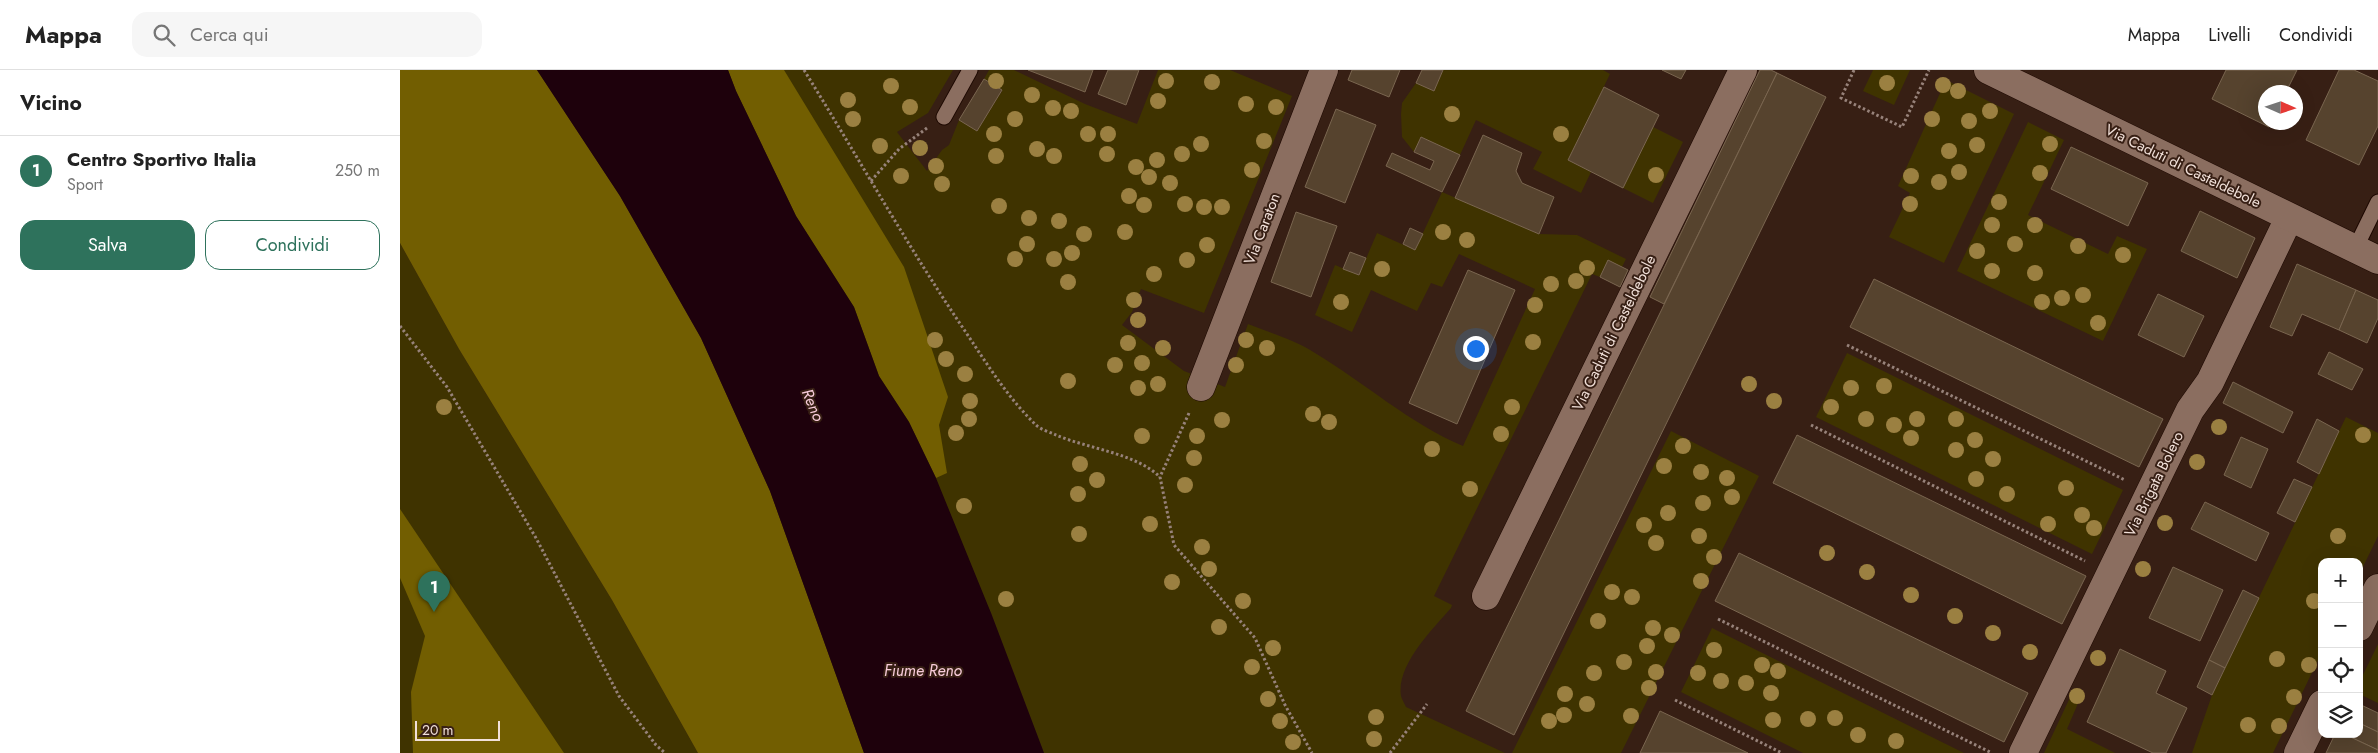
<!DOCTYPE html>
<html lang="it">
<meta charset="utf-8">
<style>
:root{--surface:#fff;--page:#f6f6f6;--text:#222;--muted:#767676;--line:#e0e0e0;--accent:#2e725c}
body{margin:0;font-family:Jost,sans-serif;background:var(--page);color:var(--text)}
.controls{position:absolute;right:15px;bottom:15px;display:grid;overflow:hidden;border-radius:10px;box-shadow:0 5px 20px #0002}
.controls button{width:45px;height:45px;display:grid;place-items:center;padding:0;border:0;border-bottom:1px solid var(--line);background:var(--surface);color:var(--text);font:25px sans-serif}
.compass{position:absolute;left:1858px;top:15px;width:45px;height:45px;border-radius:50%;background:var(--surface);box-shadow:0 5px 20px #0002;rotate:93deg}
.scale{position:absolute;left:15px;bottom:12px;width:85px;box-sizing:border-box;padding-left:5px;border:2px solid #f1e0d9;border-top:0;font-size:14px;line-height:18px;white-space:nowrap;color:#f1e0d9;-webkit-text-stroke:4px #371f14;paint-order:stroke}
.you{position:absolute;left:1075px;top:278px;width:18px;height:18px;margin:-12px;border:4px solid #fff;border-radius:50%;background:#1a73e8;box-shadow:0 0 0 8px #1a73e833}
.badge{display:grid;place-items:center;width:32px;height:32px;border-radius:50%;background:var(--accent);color:#fff;font-size:16px;font-weight:700}
.pin{position:absolute;translate:-50% -41px;filter:drop-shadow(0 1px 2px #0008)}
.pin::after{content:'';position:absolute;top:26px;width:18px;height:15px;background:inherit;clip-path:polygon(0 0,100% 0,50% 100%)}
.list{margin:0;padding:0;list-style:none}
h2{display:flex;justify-content:space-between;align-items:center;height:65px;margin:0;padding:0 20px;font-size:21px}
h2 small{font-size:16px;font-weight:400;color:var(--muted)}
.list li{display:grid;grid-template-columns:32px 1fr auto;gap:15px;align-items:center;box-sizing:border-box;height:70px;padding:0 20px;border-top:1px solid var(--line)}
.list b{display:block;font-size:19px;white-space:nowrap}
.list p{margin:0;font-size:16px;white-space:nowrap;color:var(--muted)}
.list em{font-size:16px;font-style:normal;color:var(--muted)}
.actions{display:flex;gap:10px;padding:15px 20px}
.actions a{flex:1;padding:11px 0;border:1px solid var(--accent);border-radius:15px;text-align:center;font-size:18px;color:var(--accent)}
.actions .main{background:var(--accent);color:#fff}
.icon{flex:none;width:28px;height:28px;fill:none;stroke:currentColor;stroke-width:2;stroke-linecap:round;stroke-linejoin:round}
.map{position:relative;flex:none;width:1978px;height:683px;overflow:hidden}
header{display:flex;align-items:center;gap:30px;box-sizing:border-box;height:70px;padding:0 25px;background:var(--surface);border-bottom:1px solid var(--line)}
header strong{font-size:24px}
nav{display:flex;gap:28px;margin-inline-start:auto;font-size:18px}
.search{width:350px;height:45px;background:var(--page);display:flex;align-items:center;gap:12px;box-sizing:border-box;padding:0 18px;border-radius:15px;color:var(--muted);font-size:19px}
main{display:flex}
aside{flex:1;background:var(--surface)}
.map>svg:first-child{display:block}
</style>
<header>
<strong>Mappa</strong>
<div class="search"><svg class="icon" aria-label="search" viewBox="0 0 24 24"><circle cx="10" cy="10" r="6"/><path d="M15 15l6 6"/></svg>Cerca qui</div>
<nav><a>Mappa</a><a>Livelli</a><a>Condividi</a></nav>
</header>
<main>
<aside>
<h2>Vicino<small></small></h2>
<ul class="list">
<li><span class="badge">1</span><div><b>Centro Sportivo Italia</b><p>Sport</p></div><em>250 m</em></li>
</ul>
<div class="actions"><a class="main">Salva</a><a>Condividi</a></div>
</aside>
<div class="map">
<svg width="1978" height="683" viewBox="0 0 1978 683">
<rect width="100%" height="100%" fill="#371f14"/>
<g fill="#3f3300">
<path d="M328,0H553L528,43L497,62L527,101L542,80L549,75L559,50L577,61L602,21L584,9L589,0H614L685,34L737,54L758,0H830L892,26L804,243L741,219L732,242L722,255L784,301L825,317L848,254C870,263 895,270 915,283C965,313 1009,353 1063,376L1135,219L1059,184L1042,217L1031,213L1017,241L971,220L952,262L915,245L935,195L959,205L977,163L1015,180L1042,122L1139,164L1177,165L1226,189L1222,197L1208,190L1200,207L1192,204L1034,526L1052,535L1051,538C1033,559 996,595 1001,626C1002,629 1004,633 1006,637L1105,683H644L591,543Z"/>
<polygon points="1043,0 1203,0 1210,4 1168,90 1191,102 1181,123 1133,99 1142,82 1076,50 1060,85 1021,67 1014,82 1002,67 1001,44 1002,33 1016,13 1034,21"/>
<polygon points="1473,0 1510,0 1494,35 1463,21"/>
<polygon points="1546,10 1614,44 1544,193 1489,167 1510,123 1498,116"/>
<polygon points="1628,52 1664,70 1628,145 1708,184 1717,166 1747,179 1703,271 1557,201"/>
<polygon points="1253,57 1283,72 1253,133 1223,118"/>
<polygon points="0,173 59,279 212,530 298,683 0,683"/>
<polygon points="1447,283 1723,420 1692,484 1416,347"/>
<polygon points="1946,347 1978,363 1978,466 1959,505 1959,492 1922,492 1922,582 1873,683 1792,683 1812,625"/>
<polygon points="1271,361 1359,406 1221,683 1112,683"/>
<polygon points="1312,558 1564,683 1403,683 1281,622"/>
<polygon points="1978,574 1978,633 1959,624 1959,613"/>
<polygon points="1674,619 1682,624 1667,659 1715,683 1644,683"/>
</g>
<g fill="#725e01">
<polygon points="0,0 137,0 220,126 301,268 370,421 464,683 298,683 212,530 59,279 0,173"/>
<polygon points="328,0 384,0 504,197 548,327 539,355 547,403 536,408 509,352 479,306 454,237 396,146 336,21"/>
<polygon points="0,439 164,683 13,683 11,622 25,566 0,508"/>
</g>
<polygon fill="#1e010c" points="137,0 328,0 336,21 396,146 454,237 479,306 509,352 536,408 591,543 644,683 464,683 370,421 301,268 220,126"/>
<g fill="#56432e" stroke="#7a6650">
<polygon points="628,0 693,0 685,22"/>
<polygon points="708,0 739,0 726,35 698,24"/>
<polygon points="952,0 1000,0 989,27 948,10"/>
<polygon points="1022,0 1043,0 1034,21 1016,13"/>
<polygon points="1262,0 1286,0 1281,9"/>
<polygon points="1360,0 1371,0 1377,3 1264,234 1250,227"/>
<polygon points="1826,0 1897,0 1886,22 1866,22 1866,52 1871,52 1869,57 1812,29"/>
<polygon points="1939,0 1954,0 1978,11 1978,56 1959,95 1906,70"/>
<polygon points="1377,3 1426,27 1114,665 1066,641"/>
<polygon points="584,9 602,20 577,61 559,50"/>
<polygon points="1204,17 1259,45 1223,118 1168,90"/>
<polygon points="936,39 976,55 945,133 905,117"/>
<polygon points="1083,65 1122,83 1116,101 1122,113 1154,127 1139,164 1055,128"/>
<polygon points="1021,67 1060,85 1042,122 986,96 992,83 1030,100 1034,91 1014,82"/>
<polygon points="1671,77 1748,113 1728,156 1651,119"/>
<polygon points="1800,141 1855,168 1837,208 1781,181"/>
<polygon points="896,142 937,156 911,227 871,212"/>
<polygon points="1010,158 1023,164 1015,180 1003,174"/>
<polygon points="950,182 966,188 959,205 943,199"/>
<polygon points="1208,190 1228,200 1220,217 1200,207"/>
<polygon points="1897,194 1956,220 1939,260 1902,244 1892,266 1870,257"/>
<polygon points="1068,200 1115,220 1057,354 1009,333"/>
<polygon points="1474,209 1763,349 1739,397 1450,257"/>
<polygon points="1956,220 1978,230 1978,248 1967,273 1939,260"/>
<polygon points="1758,224 1804,246 1784,287 1738,265"/>
<polygon points="1929,282 1963,299 1952,320 1918,304"/>
<polygon points="1833,312 1893,342 1883,363 1823,333"/>
<polygon points="1917,349 1939,361 1919,404 1897,392"/>
<polygon points="1397,365 1686,506 1662,554 1373,413"/>
<polygon points="1841,367 1868,379 1851,418 1824,405"/>
<polygon points="1894,409 1912,417 1895,452 1877,443"/>
<polygon points="1805,432 1869,463 1856,491 1791,459"/>
<polygon points="1339,483 1628,623 1604,672 1315,531"/>
<polygon points="1773,497 1823,520 1800,571 1749,548"/>
<polygon points="1843,520 1859,528 1825,598 1809,590"/>
<polygon points="1720,579 1766,601 1756,623 1787,638 1766,683 1753,683 1687,652"/>
<polygon points="1809,590 1825,598 1812,625 1797,617"/>
<polygon points="1959,634 1978,643 1978,662 1959,653"/>
<polygon points="1260,641 1348,683 1240,683"/>
<polygon points="1959,653 1978,662 1978,680 1944,664 1959,664"/>
<polygon points="1935,664 1944,664 1978,680 1978,683 1926,683"/>
</g>
<g fill="none" stroke-linecap="round" stroke-linejoin="round">
<g stroke="#1d0801" stroke-width="17">
<g id="service">
<polyline points="544,47 570,0"/>
<polyline points="1955,179 1978,132"/>
</g>
</g>
<g stroke="#1d0801" stroke-width="29">
<g id="minor">
<polyline points="801,317 924,0"/>
<polyline points="1086,526 1343,0"/>
<polyline points="1959,557 1978,518"/>
<polyline points="1623,683 1790,340 1810,312 1889,148"/>
<polyline points="1898,683 1922,634"/>
</g>
</g>
<g stroke="#1d0801" stroke-width="29">
<polyline id="tertiary" points="1588,0 1978,190"/>
</g>
<g stroke="#97827a" stroke-width="3" stroke-dasharray="2.5 2.5" stroke-linecap="butt">
<path d="M404,0C458,87 508,177 565,261C587,294 608,328 636,355C641,360 650,362 656,365C689,379 735,383 760,407"/>
<polyline points="1454,0 1441,28 1502,57 1529,0"/>
<polyline points="471,111 499,79 527,58"/>
<polyline points="0,256 47,317 136,468 219,626 256,675 265,683"/>
<polyline points="1447,275 1725,410"/>
<polyline points="789,343 760,407 774,475 855,568 885,635 912,683"/>
<polyline points="1411,355 1685,491"/>
<polyline points="1318,549 1592,683"/>
<polyline points="1275,630 1382,683"/>
<polyline points="990,683 1027,634"/>
</g>
<use href="#service" stroke="#8b6e60" stroke-width="15"/>
<use href="#minor" stroke="#8b6e60" stroke-width="28"/>
<use href="#tertiary" stroke="#8b6e60" stroke-width="28"/>
</g>
<g fill="#9b8041">
<circle cx="596" cy="11" r="8"/>
<circle cx="766" cy="11" r="8"/>
<circle cx="812" cy="12" r="8"/>
<circle cx="1487" cy="13" r="8"/>
<circle cx="1543" cy="15" r="8"/>
<circle cx="491" cy="16" r="8"/>
<circle cx="1558" cy="21" r="8"/>
<circle cx="632" cy="25" r="8"/>
<circle cx="448" cy="30" r="8"/>
<circle cx="758" cy="31" r="8"/>
<circle cx="846" cy="34" r="8"/>
<circle cx="510" cy="37" r="8"/>
<circle cx="876" cy="37" r="8"/>
<circle cx="653" cy="38" r="8"/>
<circle cx="671" cy="41" r="8"/>
<circle cx="1590" cy="41" r="8"/>
<circle cx="1052" cy="44" r="8"/>
<circle cx="453" cy="49" r="8"/>
<circle cx="615" cy="49" r="8"/>
<circle cx="1532" cy="49" r="8"/>
<circle cx="1569" cy="51" r="8"/>
<circle cx="594" cy="64" r="8"/>
<circle cx="688" cy="64" r="8"/>
<circle cx="708" cy="64" r="8"/>
<circle cx="1161" cy="64" r="8"/>
<circle cx="864" cy="71" r="8"/>
<circle cx="801" cy="74" r="8"/>
<circle cx="1650" cy="74" r="8"/>
<circle cx="1577" cy="75" r="8"/>
<circle cx="480" cy="76" r="8"/>
<circle cx="520" cy="78" r="8"/>
<circle cx="637" cy="79" r="8"/>
<circle cx="1549" cy="81" r="8"/>
<circle cx="707" cy="84" r="8"/>
<circle cx="782" cy="84" r="8"/>
<circle cx="596" cy="86" r="8"/>
<circle cx="654" cy="86" r="8"/>
<circle cx="757" cy="90" r="8"/>
<circle cx="536" cy="96" r="8"/>
<circle cx="736" cy="97" r="8"/>
<circle cx="852" cy="100" r="8"/>
<circle cx="1559" cy="102" r="8"/>
<circle cx="1640" cy="103" r="8"/>
<circle cx="1256" cy="105" r="8"/>
<circle cx="501" cy="106" r="8"/>
<circle cx="1511" cy="106" r="8"/>
<circle cx="749" cy="107" r="8"/>
<circle cx="1539" cy="112" r="8"/>
<circle cx="770" cy="113" r="8"/>
<circle cx="542" cy="114" r="8"/>
<circle cx="729" cy="126" r="8"/>
<circle cx="1599" cy="132" r="8"/>
<circle cx="785" cy="134" r="8"/>
<circle cx="1510" cy="134" r="8"/>
<circle cx="744" cy="135" r="8"/>
<circle cx="599" cy="136" r="8"/>
<circle cx="804" cy="137" r="8"/>
<circle cx="822" cy="137" r="8"/>
<circle cx="629" cy="148" r="8"/>
<circle cx="659" cy="151" r="8"/>
<circle cx="1592" cy="155" r="8"/>
<circle cx="1635" cy="155" r="8"/>
<circle cx="725" cy="162" r="8"/>
<circle cx="1043" cy="162" r="8"/>
<circle cx="684" cy="164" r="8"/>
<circle cx="1067" cy="170" r="8"/>
<circle cx="627" cy="174" r="8"/>
<circle cx="1615" cy="174" r="8"/>
<circle cx="807" cy="175" r="8"/>
<circle cx="1678" cy="176" r="8"/>
<circle cx="1577" cy="181" r="8"/>
<circle cx="672" cy="183" r="8"/>
<circle cx="1723" cy="185" r="8"/>
<circle cx="615" cy="189" r="8"/>
<circle cx="654" cy="189" r="8"/>
<circle cx="787" cy="190" r="8"/>
<circle cx="1187" cy="198" r="8"/>
<circle cx="982" cy="199" r="8"/>
<circle cx="1592" cy="201" r="8"/>
<circle cx="1635" cy="203" r="8"/>
<circle cx="754" cy="204" r="8"/>
<circle cx="1176" cy="211" r="8"/>
<circle cx="668" cy="212" r="8"/>
<circle cx="1151" cy="214" r="8"/>
<circle cx="1683" cy="225" r="8"/>
<circle cx="1662" cy="228" r="8"/>
<circle cx="734" cy="230" r="8"/>
<circle cx="941" cy="232" r="8"/>
<circle cx="1642" cy="232" r="8"/>
<circle cx="1135" cy="235" r="8"/>
<circle cx="738" cy="250" r="8"/>
<circle cx="1698" cy="253" r="8"/>
<circle cx="535" cy="270" r="8"/>
<circle cx="846" cy="270" r="8"/>
<circle cx="1133" cy="272" r="8"/>
<circle cx="728" cy="273" r="8"/>
<circle cx="763" cy="278" r="8"/>
<circle cx="867" cy="278" r="8"/>
<circle cx="546" cy="289" r="8"/>
<circle cx="742" cy="293" r="8"/>
<circle cx="715" cy="295" r="8"/>
<circle cx="836" cy="295" r="8"/>
<circle cx="565" cy="304" r="8"/>
<circle cx="668" cy="311" r="8"/>
<circle cx="758" cy="314" r="8"/>
<circle cx="1349" cy="314" r="8"/>
<circle cx="1484" cy="316" r="8"/>
<circle cx="738" cy="318" r="8"/>
<circle cx="1451" cy="318" r="8"/>
<circle cx="570" cy="331" r="8"/>
<circle cx="1374" cy="331" r="8"/>
<circle cx="44" cy="337" r="8"/>
<circle cx="1112" cy="337" r="8"/>
<circle cx="1431" cy="337" r="8"/>
<circle cx="913" cy="344" r="8"/>
<circle cx="569" cy="349" r="8"/>
<circle cx="1466" cy="349" r="8"/>
<circle cx="1517" cy="349" r="8"/>
<circle cx="1556" cy="349" r="8"/>
<circle cx="822" cy="350" r="8"/>
<circle cx="929" cy="352" r="8"/>
<circle cx="1494" cy="355" r="8"/>
<circle cx="1819" cy="357" r="8"/>
<circle cx="556" cy="363" r="8"/>
<circle cx="1101" cy="364" r="8"/>
<circle cx="1963" cy="365" r="8"/>
<circle cx="742" cy="366" r="8"/>
<circle cx="797" cy="366" r="8"/>
<circle cx="1511" cy="368" r="8"/>
<circle cx="1575" cy="370" r="8"/>
<circle cx="1283" cy="376" r="8"/>
<circle cx="1032" cy="379" r="8"/>
<circle cx="1556" cy="380" r="8"/>
<circle cx="794" cy="388" r="8"/>
<circle cx="1593" cy="389" r="8"/>
<circle cx="1797" cy="392" r="8"/>
<circle cx="680" cy="394" r="8"/>
<circle cx="1264" cy="396" r="8"/>
<circle cx="1301" cy="402" r="8"/>
<circle cx="1327" cy="408" r="8"/>
<circle cx="1576" cy="409" r="8"/>
<circle cx="697" cy="410" r="8"/>
<circle cx="785" cy="415" r="8"/>
<circle cx="1666" cy="418" r="8"/>
<circle cx="1070" cy="419" r="8"/>
<circle cx="678" cy="424" r="8"/>
<circle cx="1607" cy="424" r="8"/>
<circle cx="1332" cy="427" r="8"/>
<circle cx="1303" cy="433" r="8"/>
<circle cx="564" cy="436" r="8"/>
<circle cx="1268" cy="443" r="8"/>
<circle cx="1682" cy="445" r="8"/>
<circle cx="1765" cy="453" r="8"/>
<circle cx="750" cy="454" r="8"/>
<circle cx="1648" cy="454" r="8"/>
<circle cx="1244" cy="455" r="8"/>
<circle cx="1694" cy="458" r="8"/>
<circle cx="679" cy="464" r="8"/>
<circle cx="1299" cy="466" r="8"/>
<circle cx="1938" cy="466" r="8"/>
<circle cx="1256" cy="473" r="8"/>
<circle cx="802" cy="477" r="8"/>
<circle cx="1427" cy="483" r="8"/>
<circle cx="1314" cy="487" r="8"/>
<circle cx="809" cy="499" r="8"/>
<circle cx="1743" cy="499" r="8"/>
<circle cx="1467" cy="502" r="8"/>
<circle cx="1301" cy="511" r="8"/>
<circle cx="772" cy="512" r="8"/>
<circle cx="1212" cy="522" r="8"/>
<circle cx="1511" cy="525" r="8"/>
<circle cx="1232" cy="527" r="8"/>
<circle cx="606" cy="529" r="8"/>
<circle cx="843" cy="531" r="8"/>
<circle cx="1914" cy="531" r="8"/>
<circle cx="1555" cy="546" r="8"/>
<circle cx="1198" cy="551" r="8"/>
<circle cx="819" cy="557" r="8"/>
<circle cx="1253" cy="558" r="8"/>
<circle cx="1593" cy="563" r="8"/>
<circle cx="1272" cy="565" r="8"/>
<circle cx="1247" cy="576" r="8"/>
<circle cx="873" cy="578" r="8"/>
<circle cx="1314" cy="580" r="8"/>
<circle cx="1630" cy="582" r="8"/>
<circle cx="1698" cy="588" r="8"/>
<circle cx="1877" cy="589" r="8"/>
<circle cx="1224" cy="592" r="8"/>
<circle cx="1362" cy="595" r="8"/>
<circle cx="1909" cy="595" r="8"/>
<circle cx="852" cy="597" r="8"/>
<circle cx="1378" cy="601" r="8"/>
<circle cx="1256" cy="602" r="8"/>
<circle cx="1194" cy="603" r="8"/>
<circle cx="1298" cy="603" r="8"/>
<circle cx="1321" cy="611" r="8"/>
<circle cx="1346" cy="613" r="8"/>
<circle cx="1249" cy="618" r="8"/>
<circle cx="1371" cy="623" r="8"/>
<circle cx="1165" cy="624" r="8"/>
<circle cx="1677" cy="626" r="8"/>
<circle cx="1894" cy="627" r="8"/>
<circle cx="868" cy="629" r="8"/>
<circle cx="1187" cy="634" r="8"/>
<circle cx="1164" cy="645" r="8"/>
<circle cx="1231" cy="646" r="8"/>
<circle cx="976" cy="647" r="8"/>
<circle cx="1435" cy="648" r="8"/>
<circle cx="1408" cy="649" r="8"/>
<circle cx="1373" cy="650" r="8"/>
<circle cx="880" cy="651" r="8"/>
<circle cx="1149" cy="651" r="8"/>
<circle cx="1848" cy="655" r="8"/>
<circle cx="1879" cy="656" r="8"/>
<circle cx="1458" cy="665" r="8"/>
<circle cx="974" cy="669" r="8"/>
<circle cx="1496" cy="671" r="8"/>
<circle cx="893" cy="672" r="8"/>
</g>
<g text-anchor="middle" dominant-baseline="central" stroke-width="4" stroke-linejoin="round" paint-order="stroke">
<g font-size="15" fill="#f1e0d9" stroke="#371f14">
<text transform="translate(1783 96) rotate(26)">Via Caduti di Casteldebole</text>
<text transform="translate(862 159) rotate(-69)">Via Caraton</text>
<text transform="translate(1214 263) rotate(-64)">Via Caduti di Casteldebole</text>
<text transform="translate(1754 414) rotate(-64)">Via Brigata Bolero</text>
</g>
<g font-size="16" font-style="italic" fill="#f7cbd9" stroke="#371f14">
<text transform="translate(413 335) rotate(67)">Reno</text>
<text x="523" y="600">Fiume Reno</text>
</g>
</g>
</svg>
<div class="controls">
<button>+</button>
<button>−</button>
<button><svg class="icon" aria-label="locate" viewBox="0 0 24 24"><circle cx="12" cy="12" r="6"/><path d="M12 2v4M12 18v4M2 12h4M18 12h4"/></svg></button>
<button><svg class="icon" aria-label="layers" viewBox="0 0 24 24"><path d="M12 4l9 5-9 5-9-5zM3 14l9 5 9-5"/></svg></button>
</div>
<svg class="compass" viewBox="-18 -18 36 36"><path d="M0-13l5 13h-10z" fill="#e53935"/><path d="M0 13l5-13h-10z" fill="#767676"/></svg>
<div class="scale">20 m</div>
<div class="you"></div>
<div class="pin badge" style="left:34px;top:542px">1</div>
</div>
</main>
